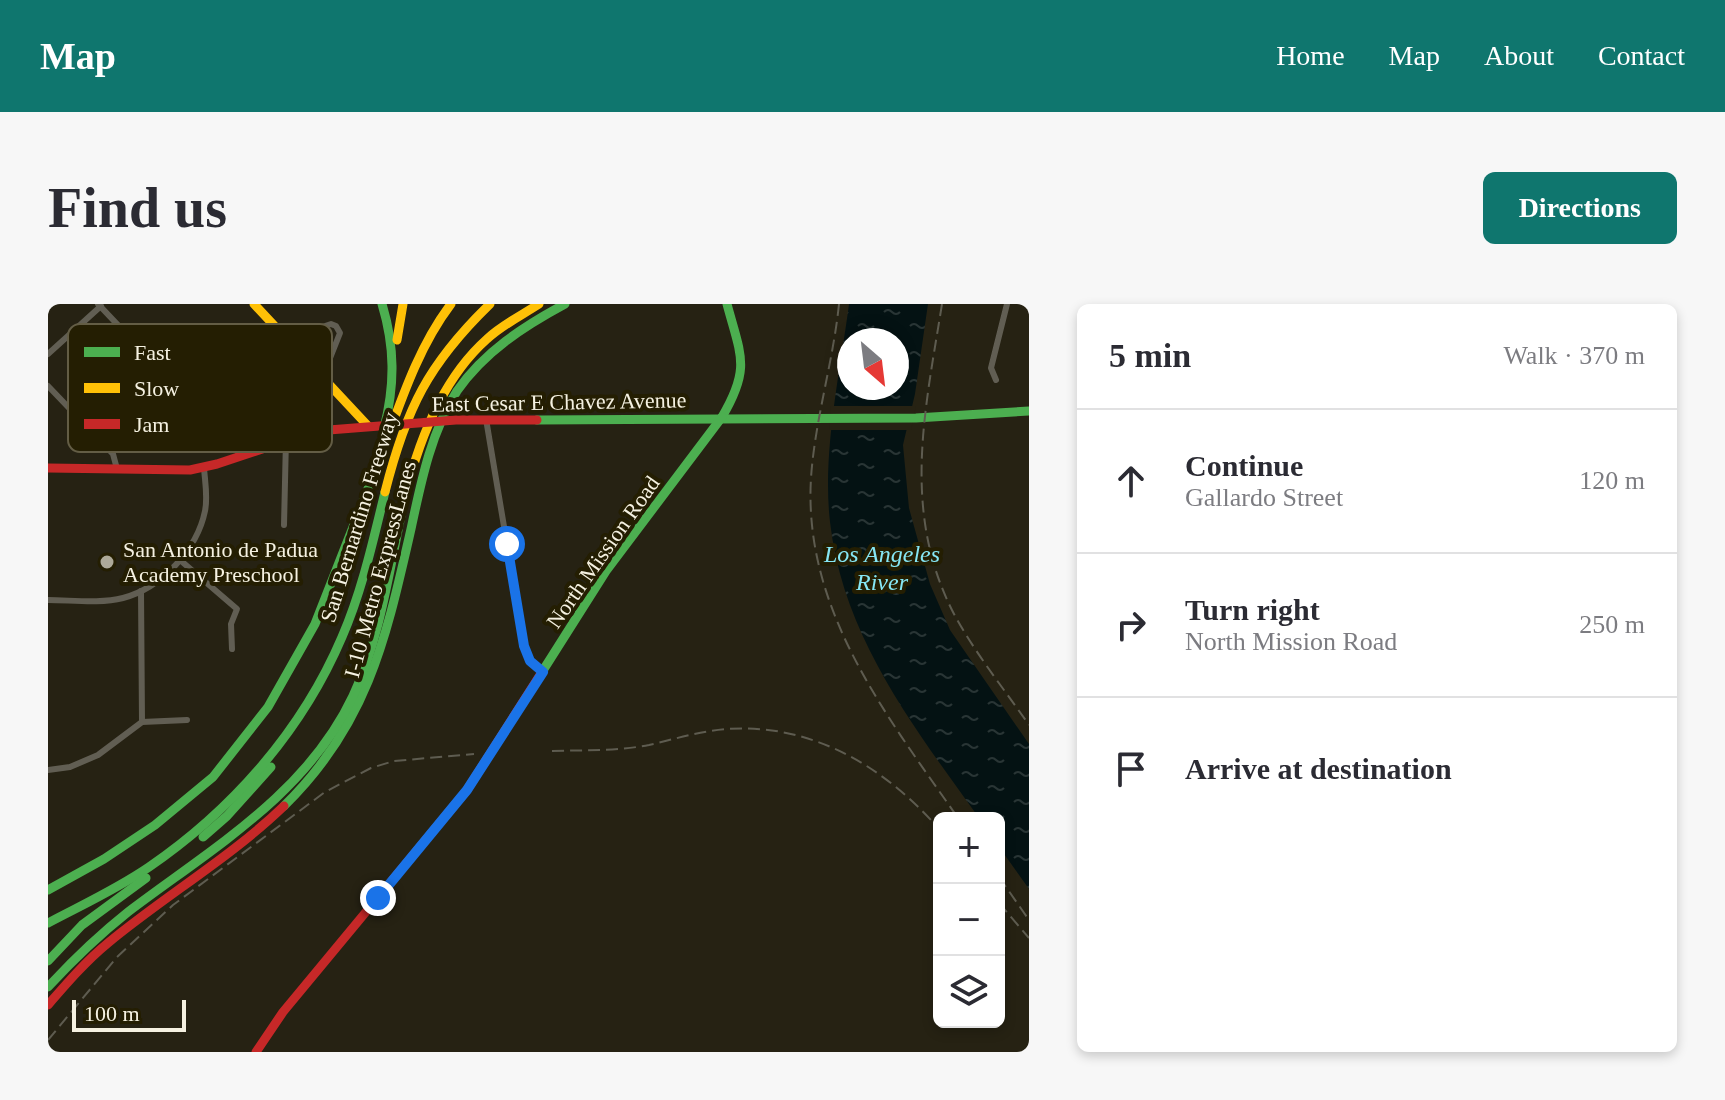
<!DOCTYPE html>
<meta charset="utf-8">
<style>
:root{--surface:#fff;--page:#f7f7f7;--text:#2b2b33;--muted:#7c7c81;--line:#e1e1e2;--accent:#0f766e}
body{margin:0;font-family:"Times New Roman",serif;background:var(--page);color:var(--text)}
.controls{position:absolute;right:24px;bottom:24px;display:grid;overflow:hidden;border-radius:12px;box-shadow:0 4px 12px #0003}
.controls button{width:72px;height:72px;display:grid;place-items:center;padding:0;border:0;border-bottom:2px solid var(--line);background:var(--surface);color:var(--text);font:40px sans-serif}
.compass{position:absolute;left:789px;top:24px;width:72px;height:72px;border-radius:50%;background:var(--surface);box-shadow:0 4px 12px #0003;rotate:152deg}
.scale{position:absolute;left:24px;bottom:20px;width:114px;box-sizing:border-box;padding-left:8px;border:4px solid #f5f1e1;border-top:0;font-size:22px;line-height:28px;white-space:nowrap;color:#f5f1e1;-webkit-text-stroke:6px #241e02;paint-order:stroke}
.stop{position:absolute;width:24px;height:24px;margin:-18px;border:6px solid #1a73e8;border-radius:50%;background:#fff}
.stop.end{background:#1a73e8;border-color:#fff;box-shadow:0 2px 8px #0008}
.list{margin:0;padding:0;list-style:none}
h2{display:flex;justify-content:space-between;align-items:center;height:104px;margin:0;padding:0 32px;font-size:34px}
h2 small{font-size:26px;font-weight:400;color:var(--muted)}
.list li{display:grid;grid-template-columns:52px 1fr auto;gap:24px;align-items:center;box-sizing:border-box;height:144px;padding:0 32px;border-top:2px solid var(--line)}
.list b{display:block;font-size:30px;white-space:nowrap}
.list p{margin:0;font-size:26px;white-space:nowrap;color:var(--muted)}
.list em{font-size:26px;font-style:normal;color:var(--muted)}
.icon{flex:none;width:44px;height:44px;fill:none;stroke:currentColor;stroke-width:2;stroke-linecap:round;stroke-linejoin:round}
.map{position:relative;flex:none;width:981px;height:748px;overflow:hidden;border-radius:12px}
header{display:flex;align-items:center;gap:48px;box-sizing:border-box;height:112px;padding:0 40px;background:var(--accent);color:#fff}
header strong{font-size:38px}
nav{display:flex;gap:44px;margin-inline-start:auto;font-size:28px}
.intro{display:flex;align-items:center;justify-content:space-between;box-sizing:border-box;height:192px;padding:0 48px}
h1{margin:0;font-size:56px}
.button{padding:20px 36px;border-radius:12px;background:var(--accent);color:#fff;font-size:28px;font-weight:700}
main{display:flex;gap:48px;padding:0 48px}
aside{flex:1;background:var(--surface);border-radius:12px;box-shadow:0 4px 12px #0003}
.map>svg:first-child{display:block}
</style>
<header>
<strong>Map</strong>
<nav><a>Home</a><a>Map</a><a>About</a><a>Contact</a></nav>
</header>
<div class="intro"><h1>Find us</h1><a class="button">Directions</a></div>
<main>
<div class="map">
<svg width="981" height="748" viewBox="0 0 981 748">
<defs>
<pattern id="water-ripples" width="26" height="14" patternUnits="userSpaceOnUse" patternTransform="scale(2)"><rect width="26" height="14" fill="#041213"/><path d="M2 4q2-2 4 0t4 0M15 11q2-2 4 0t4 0" fill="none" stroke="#293535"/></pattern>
</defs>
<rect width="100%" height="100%" fill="#262213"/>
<path fill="url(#water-ripples)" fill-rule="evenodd" d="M801,0H880L867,90L855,141L861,204L882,280L902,326L981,440V585L951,543V514H931C866,423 795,333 782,218C774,150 792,68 801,0ZM801,36H849V84H801Z"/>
<polygon fill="#262213" points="783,102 868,102 863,126 781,126"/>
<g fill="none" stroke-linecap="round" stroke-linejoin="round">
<g stroke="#615e53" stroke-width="6">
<polyline points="50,0 193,151"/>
<polyline points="239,35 283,20 288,22 292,29 257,117 257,129"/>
<polyline points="0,50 53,2"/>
<polyline points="948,76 943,64 959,0"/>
<polyline points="0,82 65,150 69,165"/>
<polyline points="438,115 476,342 482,357 495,368"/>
<polyline points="236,221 238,135"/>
<polyline points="132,256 189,305 183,320 184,345"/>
<polyline points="93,287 94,418"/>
<path d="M0,296C23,296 52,300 75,294C113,284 149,246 157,207C160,193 157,178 156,164"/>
<polyline points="0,466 22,463 50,451 94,418 139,416"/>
</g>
<g stroke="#4caf50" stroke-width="9">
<path d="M334,0C347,43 347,81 336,124"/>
<path d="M674,113C703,64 693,52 679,0"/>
<polyline points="489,116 868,114 981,107"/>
<polyline points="494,368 558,267 674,113"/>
<path d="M236,502C320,420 338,334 363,225C373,178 383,128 409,87C436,48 476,22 517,0"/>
<polyline points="155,533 179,512 223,463"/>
<polyline points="0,586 56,555 107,521 165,473 220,403 267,320 325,172"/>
<path d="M0,619C34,601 69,585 101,563C184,506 254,427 294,333C314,287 325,237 337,188"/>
<polyline points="0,657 34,621 98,574"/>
<path d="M0,683C25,656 51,631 80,608C163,545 259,490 305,392C334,330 342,259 357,193"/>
</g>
<g stroke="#ffc107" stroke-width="9">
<polyline points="206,0 320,122"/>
<polyline points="349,36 355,0"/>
<path d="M325,172C348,114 365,50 403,0"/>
<path d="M337,188C358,105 380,60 442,0"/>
<path d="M357,193C371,135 394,75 439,35C454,21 474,11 491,0"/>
</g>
<g stroke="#c62828" stroke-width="9">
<polyline points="0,164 142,166 169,160 268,127 408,116 489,116"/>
<path d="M0,701C19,679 38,657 60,639C118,591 182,554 236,502"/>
<polyline points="208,748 235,708 419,486 494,368"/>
</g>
<g stroke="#5e5c50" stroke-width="2" stroke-dasharray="12 6" stroke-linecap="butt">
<path d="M791,0C785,59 767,115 763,174C755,306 839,412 910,514"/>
<path d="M894,0C877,107 853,208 906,310C927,349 956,385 981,421"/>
<path d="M504,447C537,446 570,447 601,441C627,435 652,427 679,425C764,419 837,463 891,525"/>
<polyline points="951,573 981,616"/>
<polyline points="951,599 981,634"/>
<polyline points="0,736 69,653 125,601 277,488 323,464 346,457 426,450"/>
</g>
</g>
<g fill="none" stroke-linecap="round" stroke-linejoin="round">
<polyline stroke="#1a73e8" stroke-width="10" points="330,594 419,486 495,368 482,357 476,342 459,240"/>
</g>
<circle fill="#ada999" stroke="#241e02" stroke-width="3" cx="59" cy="258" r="8"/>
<g text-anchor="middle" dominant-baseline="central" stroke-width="8" stroke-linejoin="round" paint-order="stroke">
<g font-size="22" fill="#f5f1e1" stroke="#241e02">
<text transform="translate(511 98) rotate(-1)">East Cesar E Chavez Avenue</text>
<text transform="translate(311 213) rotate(-73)">San Bernardino Freeway</text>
<text transform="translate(555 248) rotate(-55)">North Mission Road</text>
<text transform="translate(332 265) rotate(-75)">I-10 Metro ExpressLanes</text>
</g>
<g font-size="22" fill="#f5f1e1" stroke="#241e02" text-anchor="start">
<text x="75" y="245">San Antonio de Padua<tspan x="75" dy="25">Academy Preschool</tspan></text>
</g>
<g font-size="24" font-style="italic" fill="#86e7f5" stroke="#241e02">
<text x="834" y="250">Los Angeles<tspan x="834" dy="28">River</tspan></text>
</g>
</g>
<rect x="20" y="20" width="264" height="128" rx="12" fill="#241e02" stroke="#635d45" stroke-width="2"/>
<rect x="36" y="43" width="36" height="10" fill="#4caf50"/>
<rect x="36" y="79" width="36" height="10" fill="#ffc107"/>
<rect x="36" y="115" width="36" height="10" fill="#c62828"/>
<g font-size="22" fill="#f5f1e1">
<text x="86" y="56">Fast</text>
<text x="86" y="92">Slow</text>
<text x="86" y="128">Jam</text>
</g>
</svg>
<div class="controls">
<button>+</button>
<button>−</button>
<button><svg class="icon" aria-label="layers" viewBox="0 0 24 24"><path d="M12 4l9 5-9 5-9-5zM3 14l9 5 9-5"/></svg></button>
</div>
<svg class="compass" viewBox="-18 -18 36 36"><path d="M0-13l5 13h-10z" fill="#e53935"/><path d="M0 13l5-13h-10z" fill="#7c7c81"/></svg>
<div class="scale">100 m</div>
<div class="stop" style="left:459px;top:240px"></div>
<div class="stop end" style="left:330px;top:594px"></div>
</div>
<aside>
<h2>5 min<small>Walk · 370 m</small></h2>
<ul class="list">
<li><svg class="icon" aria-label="ahead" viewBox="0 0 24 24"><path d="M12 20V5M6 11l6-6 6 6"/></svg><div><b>Continue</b><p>Gallardo Street</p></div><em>120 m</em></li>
<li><svg class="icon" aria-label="right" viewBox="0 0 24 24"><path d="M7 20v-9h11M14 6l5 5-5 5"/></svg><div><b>Turn right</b><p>North Mission Road</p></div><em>250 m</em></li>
<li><svg class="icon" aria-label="arrive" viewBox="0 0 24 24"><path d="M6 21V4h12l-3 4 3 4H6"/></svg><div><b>Arrive at destination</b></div></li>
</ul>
</aside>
</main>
